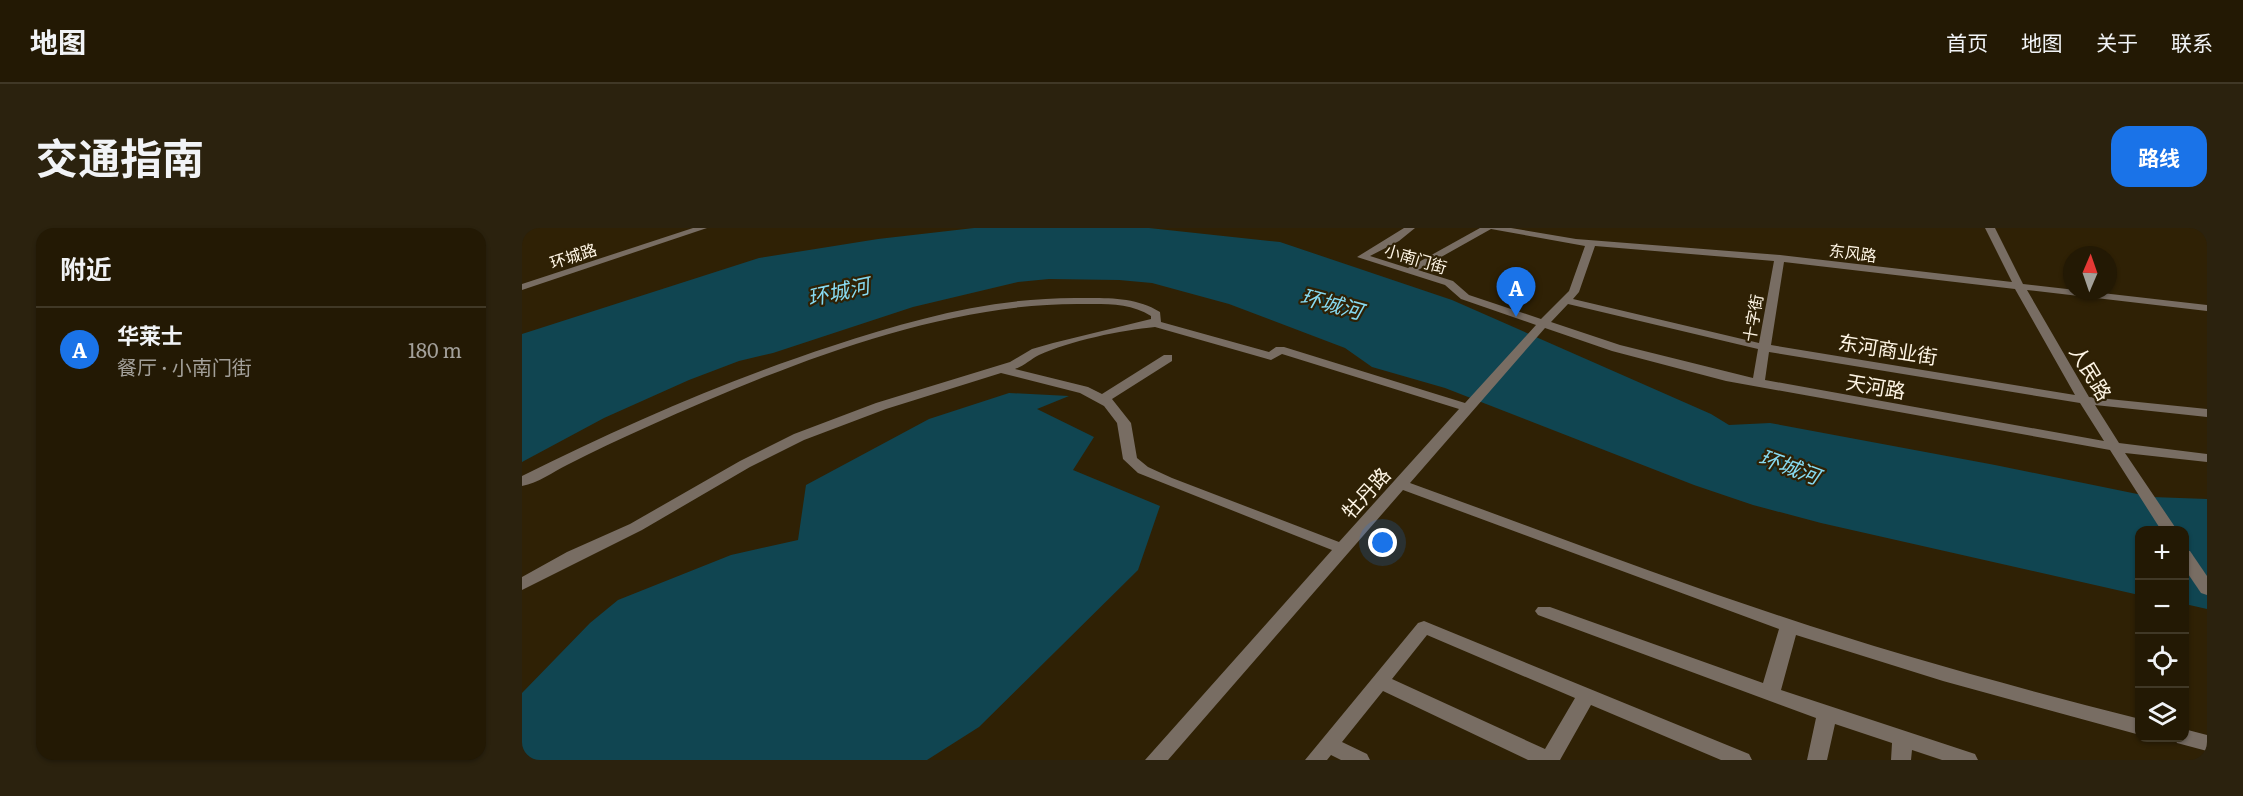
<!DOCTYPE html>
<html lang="zh">
<meta charset="utf-8">
<style>
:root{--surface:#231904;--page:#2b220e;--text:#f1f3f6;--muted:#a3a09a;--line:#403826;--accent:#1a73e8}
body{margin:0;font-family:Literata,"Noto Sans SC",serif;background:var(--page);color:var(--text)}
.controls{position:absolute;right:18px;bottom:18px;display:grid;overflow:hidden;border-radius:12px;box-shadow:0 2px 4px #0004}
.controls button{width:54px;height:54px;display:grid;place-items:center;padding:0;border:0;border-bottom:2px solid var(--line);background:var(--surface);color:var(--text);font:30px sans-serif}
.compass{position:absolute;left:1541px;top:18px;width:54px;height:54px;border-radius:50%;background:var(--surface);box-shadow:0 2px 4px #0004;rotate:2deg}
.you{position:absolute;left:861px;top:315px;width:21px;height:21px;margin:-15px;border:4px solid #fff;border-radius:50%;background:#1a73e8;box-shadow:0 0 0 9px #1a73e833}
.badge{display:grid;place-items:center;width:39px;height:39px;border-radius:50%;background:var(--accent);color:#fff;font-size:20px;font-weight:700}
.pin{position:absolute;translate:-50% -50px;filter:drop-shadow(0 2px 3px #0008)}
.pin::after{content:'';position:absolute;top:32px;width:21px;height:18px;background:inherit;clip-path:polygon(0 0,100% 0,50% 100%)}
.list{margin:0;padding:0;list-style:none}
h2{display:flex;justify-content:space-between;align-items:center;height:78px;margin:0;padding:0 24px;font-size:26px}
h2 small{font-size:20px;font-weight:400;color:var(--muted)}
.list li{display:grid;grid-template-columns:39px 1fr auto;gap:18px;align-items:center;box-sizing:border-box;height:84px;padding:0 24px;border-top:2px solid var(--line)}
.list b{display:block;font-size:22px;white-space:nowrap}
.list p{margin:0;font-size:20px;white-space:nowrap;color:var(--muted)}
.list em{font-size:20px;font-style:normal;color:var(--muted)}
.icon{flex:none;width:33px;height:33px;fill:none;stroke:currentColor;stroke-width:2;stroke-linecap:round;stroke-linejoin:round}
.map{position:relative;flex:none;width:1685px;height:532px;overflow:hidden;border-radius:18px}
header{display:flex;align-items:center;gap:36px;box-sizing:border-box;height:84px;padding:0 30px;background:var(--surface);border-bottom:2px solid var(--line)}
header strong{font-size:28px}
nav{display:flex;gap:33px;margin-inline-start:auto;font-size:21px}
.intro{display:flex;align-items:center;justify-content:space-between;box-sizing:border-box;height:144px;padding:0 36px}
h1{margin:0;font-size:42px}
.button{padding:15px 27px;border-radius:18px;background:var(--accent);color:#fff;font-size:21px;font-weight:700}
main{display:flex;gap:36px;padding:0 36px}
aside{flex:1;background:var(--surface);border-radius:18px;box-shadow:0 2px 4px #0004}
.map>svg:first-child{display:block}
</style>
<header>
<strong>地图</strong>
<nav><a>首页</a><a>地图</a><a>关于</a><a>联系</a></nav>
</header>
<div class="intro"><h1>交通指南</h1><a class="button">路线</a></div>
<main>
<aside>
<h2>附近<small></small></h2>
<ul class="list">
<li><span class="badge">A</span><div><b>华莱士</b><p>餐厅 · 小南门街</p></div><em>180 m</em></li>
</ul>
</aside>
<div class="map">
<svg width="1685" height="532" viewBox="0 0 1685 532">
<rect width="100%" height="100%" fill="#2f2105"/>
<g fill="#104551">
<polygon points="452,0 627,0 758,14 930,72 1189,186 1207,197 1248,195 1473,237 1630,269 1685,271 1685,381 1663,376 1662,302 1618,302 1617,367 1299,295 1231,277 1172,257 923,160 850,139 823,120 707,76 630,55 597,52 527,51 496,54 391,79 251,125 217,133 167,152 82,190 0,234 0,106 237,30 356,11"/>
<polygon points="487,165 547,168 515,181 572,209 551,242 638,278 616,342 457,499 405,532 0,532 0,465 68,395 96,372 209,327 276,312 284,257 407,191"/>
</g>
<g fill="none" stroke-linecap="round" stroke-linejoin="round">
<g fill="#786d63" fill-rule="evenodd">
<polygon points="171,0 185,0 0,62 0,56"/>
<path d="M882,0H893L877,13L848,28L886,40L958,0H989L1054,11L1258,27L1490,54L1463,0H1473L1501,56L1685,77V83L1505,62L1567,169L1685,181V189L1573,177L1597,215L1685,226V234L1603,225L1655,302H1639L1588,222L1204,153L1090,123L1023,100L888,255C1010,299 1132,346 1255,387C1374,427 1496,460 1618,491V507L1421,453L1274,407L1259,462L1453,526L1456,532H1420L1390,522L1389,532H1369L1370,515L1313,496L1305,532H1285L1294,490L1016,387L1013,383L1016,379H1028L1241,455L1257,401L881,262L646,532H623L810,322L616,245L601,231L595,195L582,178L558,165L479,145L364,181L282,212L228,239L120,302L0,362V349L45,324L108,296L218,233L272,206L354,175L488,134L510,121L531,115L629,91V88C609,75 585,76 562,76C417,74 259,139 127,198C100,210 72,223 45,237C31,244 16,255 0,258V248C100,198 203,153 310,118C391,91 472,69 559,70C586,70 614,69 638,84L639,94L747,124L754,119H762L943,175L1014,97L939,71L923,57L835,29ZM969,1L1063,18L1047,63L1019,91L947,67L931,53L896,42ZM1073,18L1252,33L1237,115L1051,71L1057,64ZM1262,34L1493,61L1553,167L1249,117ZM1046,76L1236,121L1231,150L1098,117L1029,94ZM633,99L749,132L760,126L937,181L817,314L650,250L626,239L615,230L609,195L590,171L650,133V127H642L580,166L566,159L493,141C502,138 509,131 517,127C547,113 600,102 633,99ZM1247,124L1558,175L1582,213L1243,152Z"/>
<polygon points="1662,322 1668,323 1685,348 1685,367 1679,365 1662,340"/>
<path d="M902,393L1227,526L1230,532H1199L1069,477L1038,532H1006L861,463L820,514L845,526L848,532H819L809,527L805,532H783L896,395ZM905,407L1053,470L1023,521L870,451Z"/>
<polygon points="1662,501 1685,507 1685,523 1655,515 1652,509 1662,509"/>
</g>
</g>
<g text-anchor="middle" dominant-baseline="central" stroke-width="4.5" stroke-linejoin="round" paint-order="stroke">
<g font-size="16" fill="#fdf4e4" stroke="#2f2105">
<text transform="translate(1331 24) rotate(7)">东风路</text>
<text transform="translate(51 27) rotate(-18)">环城路</text>
<text transform="translate(894 30) rotate(17)">小南门街</text>
<text transform="translate(1230 90) rotate(-80)">十字街</text>
</g>
<g font-size="20" fill="#fdf4e4" stroke="#2f2105">
<text transform="translate(1366 120) rotate(9)">东河商业街</text>
<text transform="translate(1570 144) rotate(59)">人民路</text>
<text transform="translate(1354 157) rotate(10)">天河路</text>
<text transform="translate(843 264) rotate(-48)">牡丹路</text>
</g>
<g font-size="21" font-style="italic" fill="#87daf1" stroke="#2f2105">
<text transform="translate(316 62) rotate(-12)">环城河</text>
<text transform="translate(810 74) rotate(15)">环城河</text>
<text transform="translate(1268 237) rotate(20)">环城河</text>
</g>
</g>
</svg>
<div class="controls">
<button>+</button>
<button>−</button>
<button><svg class="icon" aria-label="locate" viewBox="0 0 24 24"><circle cx="12" cy="12" r="6"/><path d="M12 2v4M12 18v4M2 12h4M18 12h4"/></svg></button>
<button><svg class="icon" aria-label="layers" viewBox="0 0 24 24"><path d="M12 4l9 5-9 5-9-5zM3 14l9 5 9-5"/></svg></button>
</div>
<svg class="compass" viewBox="-18 -18 36 36"><path d="M0-13l5 13h-10z" fill="#e53935"/><path d="M0 13l5-13h-10z" fill="#a3a09a"/></svg>
<div class="you"></div>
<div class="pin badge" style="left:994px;top:89px">A</div>
</div>
</main>
